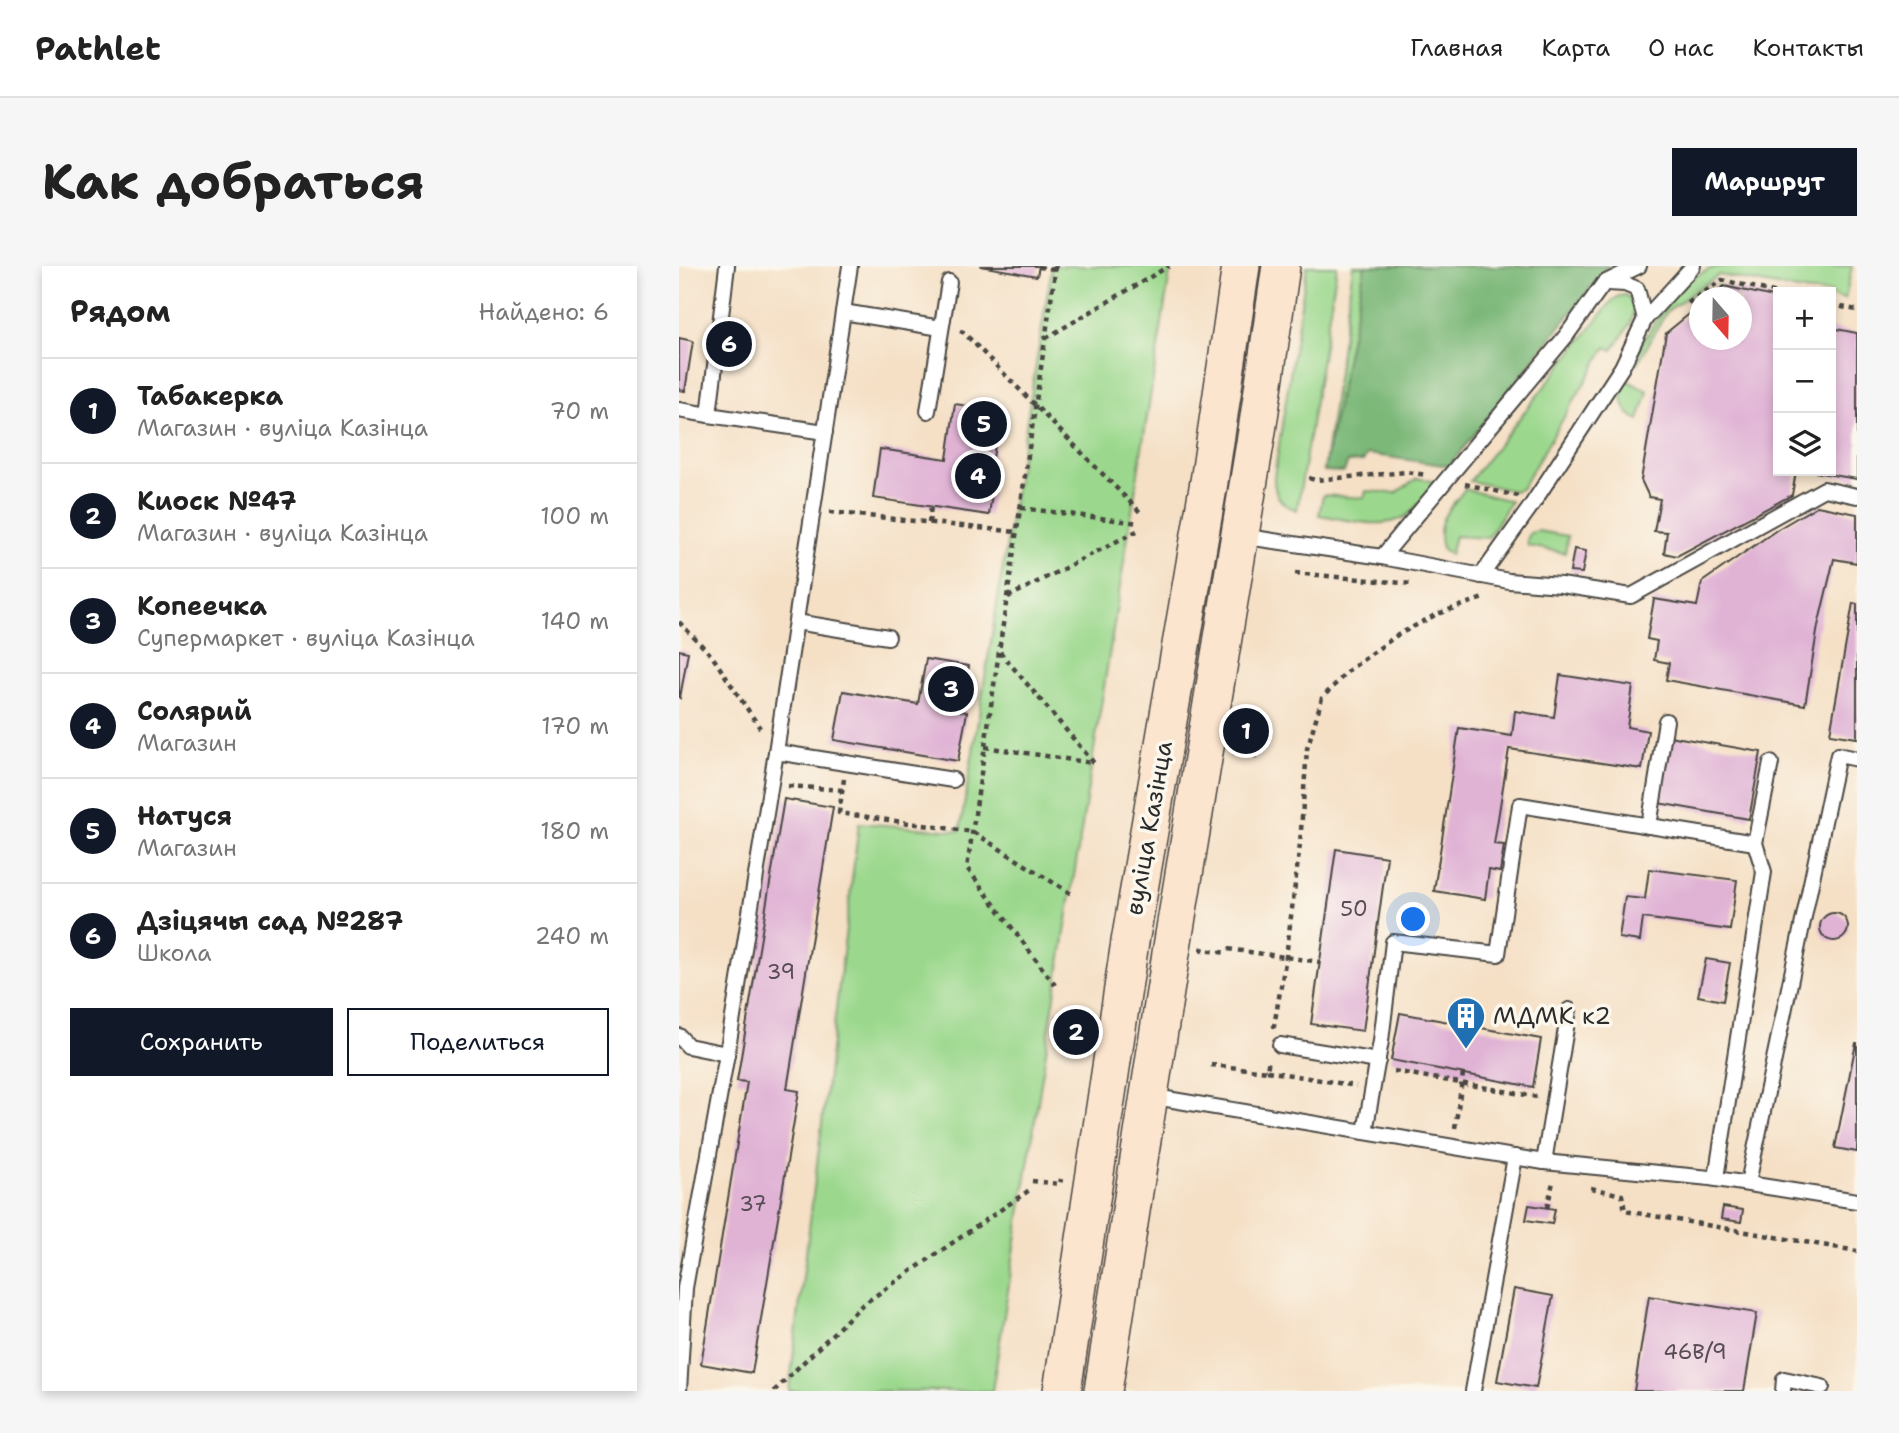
<!DOCTYPE html>
<html lang="ru">
<meta charset="utf-8">
<style>
:root{--surface:#fff;--page:#f6f6f6;--text:#222;--muted:#767676;--line:#e0e0e0;--accent:#111827}
body{margin:0;font-family:"Shantell Sans",sans-serif;background:var(--page);color:var(--text)}
.controls{position:absolute;right:21px;top:21px;display:grid;overflow:hidden;border-radius:0px;box-shadow:0 4px 10px #0003}
.controls button{width:63px;height:63px;display:grid;place-items:center;padding:0;border:0;border-bottom:2px solid var(--line);background:var(--surface);color:var(--text);font:35px sans-serif}
.compass{position:absolute;left:1010px;top:21px;width:63px;height:63px;border-radius:50%;background:var(--surface);box-shadow:0 4px 10px #0003;rotate:160deg}
.you{position:absolute;left:735px;top:654px;width:24px;height:24px;margin:-18px;border:5px solid #fff;border-radius:50%;background:#1a73e8;box-shadow:0 0 0 10px #1a73e833}
.badge{display:grid;place-items:center;width:46px;height:46px;border-radius:50%;background:var(--accent);color:#fff;font-size:23px;font-weight:700}
.pin{position:absolute;translate:-50% -50%;border:4px solid #fff;box-shadow:0 2px 7px #0006}
.list{margin:0;padding:0;list-style:none}
h2{display:flex;justify-content:space-between;align-items:center;height:91px;margin:0;padding:0 28px;font-size:30px}
h2 small{font-size:23px;font-weight:400;color:var(--muted)}
.list li{display:grid;grid-template-columns:46px 1fr auto;gap:21px;align-items:center;box-sizing:border-box;height:105px;padding:0 28px;border-top:2px solid var(--line)}
.list b{display:block;font-size:26px;white-space:nowrap}
.list p{margin:0;font-size:23px;white-space:nowrap;color:var(--muted)}
.list em{font-size:23px;font-style:normal;color:var(--muted)}
.actions{display:flex;gap:14px;padding:21px 28px}
.actions a{flex:1;padding:16px 0;border:2px solid var(--accent);border-radius:0px;text-align:center;font-size:24px;color:var(--accent)}
.actions .main{background:var(--accent);color:#fff}
.icon{flex:none;width:38px;height:38px;fill:none;stroke:currentColor;stroke-width:2;stroke-linecap:round;stroke-linejoin:round}
.map{position:relative;flex:none;width:1178px;height:1125px;overflow:hidden;border-radius:0px}
header{display:flex;align-items:center;gap:42px;box-sizing:border-box;height:98px;padding:0 35px;background:var(--surface);border-bottom:2px solid var(--line)}
header strong{font-size:33px}
nav{display:flex;gap:38px;margin-inline-start:auto;font-size:24px}
.intro{display:flex;align-items:center;justify-content:space-between;box-sizing:border-box;height:168px;padding:0 42px}
h1{margin:0;font-size:49px}
.button{padding:18px 32px;border-radius:0px;background:var(--accent);color:#fff;font-size:24px;font-weight:700}
main{display:flex;gap:42px;padding:0 42px}
aside{flex:1;background:var(--surface);border-radius:0px;box-shadow:0 4px 10px #0003}
.map>svg:first-child{display:block}
</style>
<header>
<strong>Pathlet</strong>
<nav><a>Главная</a><a>Карта</a><a>О нас</a><a>Контакты</a></nav>
</header>
<div class="intro"><h1>Как добраться</h1><a class="button">Маршрут</a></div>
<main>
<aside>
<h2>Рядом<small>Найдено: 6</small></h2>
<ul class="list">
<li><span class="badge">1</span><div><b>Табакерка</b><p>Магазин · вуліца Казінца</p></div><em>70 m</em></li>
<li><span class="badge">2</span><div><b>Киоск №47</b><p>Магазин · вуліца Казінца</p></div><em>100 m</em></li>
<li><span class="badge">3</span><div><b>Копеечка</b><p>Супермаркет · вуліца Казінца</p></div><em>140 m</em></li>
<li><span class="badge">4</span><div><b>Солярий</b><p>Магазин</p></div><em>170 m</em></li>
<li><span class="badge">5</span><div><b>Натуся</b><p>Магазин</p></div><em>180 m</em></li>
<li><span class="badge">6</span><div><b>Дзіцячы сад №287</b><p>Школа</p></div><em>240 m</em></li>
</ul>
<div class="actions"><a class="main">Сохранить</a><a>Поделиться</a></div>
</aside>
<div class="map">
<svg width="1178" height="1125" viewBox="0 0 1178 1125">
<rect width="100%" height="100%" fill="#fbf7ec"/>
<filter id="ink" filterUnits="userSpaceOnUse"><feTurbulence type="fractalNoise" baseFrequency=".0143" numOctaves="2"/><feDisplacementMap in="SourceGraphic" scale="14" xChannelSelector="R" yChannelSelector="G"/><feConvolveMatrix kernelMatrix="1 2 1 2 8 2 1 2 1" color-interpolation-filters="sRGB"/></filter>
<filter id="wash" filterUnits="userSpaceOnUse"><feTurbulence type="fractalNoise" baseFrequency=".00686" numOctaves="4" result="noise"/><feDisplacementMap in="SourceGraphic" scale="28" xChannelSelector="R" yChannelSelector="G"/><feGaussianBlur stdDeviation="1.57" result="paint"/><feColorMatrix in="noise" values="0 0 0 0 0 0 0 0 0 0 0 0 0 0 0 0 0 1.4 0 .05"/><feComposite in="paint" operator="in"/></filter>
<g filter="url(#wash)">
<rect width="100%" height="100%" fill="#f5e0c6"/>
<g fill="#9bd88d" stroke="#63825c" stroke-width="2">
<polygon points="373,0 492,0 313,1125 110,1125 180,557 281,565"/>
<path d="M628,0H658L618,244C600,238 595,229 595,211Z"/>
<polygon points="674,0 686,0 645,205"/>
<path d="M1040,0H1173L1166,33L1152,30V26H1130L1040,9L988,45L958,98L953,96C977,56 992,14 1040,0Z"/>
<path d="M947,29C966,45 944,68 934,84L927,81L842,223L835,225L791,215L933,35L940,30Z"/>
<path d="M945,113L969,125L960,154C942,147 941,129 945,113Z"/>
<path d="M738,212L757,216C749,226 741,237 732,246C710,267 666,253 640,249L644,229L685,232L687,225L717,227Z"/>
<path d="M786,223L832,235L809,272L776,270L771,289L763,282C755,254 770,244 786,223Z"/>
<polygon points="859,265 889,270 886,287 849,280 848,274 851,267"/>
</g>
<polygon fill="#7cb878" stroke="#547252" stroke-width="2" points="686,0 929,0 770,200 689,188 684,195 669,196 665,206 645,205"/>
<g id="blocks">
<g fill="#e0b3d5">
<polygon points="301,0 360,0 358,10"/>
<polygon points="1045,20 1099,32 1099,205 1117,205 1113,229 998,290 985,287 988,266 975,265 981,233 970,231 962,214 987,67 1020,40 1020,74 1062,74 1062,32 1030,32"/>
<polygon points="1152,62 1178,67 1178,213 1136,206 1152,205"/>
<polygon points="0,72 14,75 6,125 0,124"/>
<polygon points="276,138 321,145 313,199 317,200 310,249 194,232 201,183 268,193"/>
<polygon points="1138,240 1178,248 1178,297 1155,293 1139,360 1126,439 987,414 990,397 975,394 978,375 968,373 975,333 1018,340 1023,316 1099,263"/>
<polygon points="895,283 907,285 903,307 891,306"/>
<polygon points="1174,337 1178,338 1178,472 1151,468"/>
<polygon points="0,384 9,386 1,432 0,431"/>
<polygon points="247,393 290,400 282,445 288,446 279,495 155,474 164,425 239,438"/>
<polygon points="881,409 954,420 948,461 969,465 963,503 830,483 815,578 825,579 821,606 810,604 806,633 755,625 780,462 833,470 836,445 875,451"/>
<polygon points="990,470 1082,486 1070,553 979,537"/>
<polygon points="105,533 154,541 108,823 120,825 73,1107 22,1098 68,816 58,815"/>
<polygon points="657,583 708,591 684,765 632,758"/>
<polygon points="970,603 1058,614 1051,664 964,652 961,675 940,672 946,631 966,633"/>
<circle cx="1155" cy="661" r="14"/>
<polygon points="1027,693 1051,697 1044,735 1019,730"/>
<polygon points="721,747 862,773 854,821 712,794"/>
<polygon points="1177,777 1178,777 1178,886 1156,882"/>
<polygon points="850,939 876,943 873,958 847,954"/>
<polygon points="1044,941 1064,944 1062,956 1042,953"/>
<polygon points="835,1023 874,1030 857,1122 818,1115"/>
<polygon points="970,1030 1078,1047 1065,1125 955,1125"/>
</g>
</g>
</g>
<g filter="url(#ink)">
<use href="#blocks" fill-opacity="0" stroke="#494642" stroke-width="2"/>
<g fill="none" stroke-linecap="round" stroke-linejoin="round">
<g stroke="#494642" stroke-width="18">
<g id="service">
<polyline points="929,17 946,18 958,23 966,53"/>
<polyline points="164,46 262,62"/>
<polyline points="0,144 30,149 48,0"/>
<polyline points="249,145 270,16"/>
<polyline points="30,149 146,166"/>
<polyline points="561,270 703,291 830,315 882,319 952,330 1145,223 1178,230"/>
<polyline points="703,291 887,70 925,17 960,0"/>
<polyline points="802,310 850,243 943,101 966,53 1014,0"/>
<polyline points="117,356 209,371"/>
<polyline points="97,486 274,514"/>
<polyline points="970,560 987,455"/>
<polyline points="0,770 9,780 48,788"/>
<polyline points="601,779 699,795"/>
<polyline points="470,830 865,896 1031,912 1178,935"/>
<polyline points="686,866 702,775 714,676 819,688 841,539 1076,577"/>
<polyline points="865,896 890,744"/>
<polyline points="1037,912 1085,606 1076,577 1092,497"/>
<polyline points="1069,917 1159,489 1178,493"/>
<polyline points="0,1125 6,1022 48,788 97,486 171,0"/>
<polyline points="794,1125 836,891"/>
<polyline points="1104,1125 1105,1113 1143,1121"/>
</g>
</g>
<g stroke="#494642" stroke-width="40">
<g id="secondary">
<polyline points="383,1125 451,676 530,216 562,0"/>
<polyline points="424,1125 493,681 578,165 602,0"/>
</g>
</g>
<g stroke="#494642" stroke-width="4.5" stroke-dasharray="5 5" stroke-linecap="butt">
<polyline points="377,0 288,602 379,723"/>
<polyline points="360,1 376,3"/>
<polyline points="1009,37 1043,14 1099,27"/>
<polyline points="1152,39 1178,44"/>
<polyline points="281,65 284,66 462,247"/>
<polyline points="367,72 490,0"/>
<polyline points="630,212 636,214 728,206 747,209"/>
<polyline points="786,218 839,230"/>
<polyline points="342,242 460,257"/>
<polyline points="151,246 338,266"/>
<polyline points="250,257 252,240"/>
<polyline points="616,307 734,318"/>
<polyline points="329,331 458,265"/>
<polyline points="0,356 33,390 81,462"/>
<polyline points="321,386 415,497"/>
<polyline points="306,481 414,497"/>
<polyline points="554,486 578,490"/>
<polyline points="165,513 160,547 294,566 394,629"/>
<polyline points="109,520 164,524"/>
<polyline points="524,681 523,684 549,687"/>
<polyline points="549,683 641,696"/>
<polyline points="376,752 405,755 401,783"/>
<polyline points="597,760 595,760 607,691 621,578 628,483 643,432 670,404 717,370 758,348 807,331"/>
<polyline points="532,799 588,805 590,792"/>
<polyline points="588,805 677,820"/>
<polyline points="715,805 858,831"/>
<polyline points="776,862 784,808"/>
<polyline points="353,915 381,918 382,913"/>
<polyline points="912,922 943,929 946,945 1178,985"/>
<polyline points="868,942 874,916"/>
<polyline points="95,1125 183,1039 352,923"/>
</g>
<use href="#service" stroke="#fff" stroke-width="14"/>
<use href="#secondary" stroke="#fce5cf" stroke-width="37"/>
</g>
</g>
<defs>
<g id="building-pin" transform="scale(2.0125)"><path d="M0 17L-7.5 6A9.5 9.5 0 1 1 7.5 6Z" fill="#1f6fb2" stroke="#fbf7ec"/><path d="M-4-6H4V6H1V3H-1V6H-4ZM-2.5-4.3h1.7v1.8h-1.7ZM.8-4.3h1.7v1.8H.8ZM-2.5-1h1.7V.8h-1.7ZM.8-1h1.7V.8H.8Z" fill="#fff"/></g>
</defs>
<g fill-rule="evenodd">
<use href="#building-pin" x="787" y="750"/>
</g>
<g text-anchor="middle" dominant-baseline="central" stroke-width="7" stroke-linejoin="round" paint-order="stroke">
<g font-size="21" fill="#584d56">
<text x="675" y="643">50</text>
<text x="102" y="706">39</text>
<text x="74" y="938">37</text>
<text x="1016" y="1086">46В/9</text>
</g>
<g font-size="24" fill="#2b2b2b" stroke="#fbf7ec">
<text transform="translate(470 562) rotate(-80)">вуліца Казінца</text>
</g>
<g font-size="24" fill="#2b2b2b" stroke="#fbf7ec" text-anchor="start">
<text x="814" y="750">МДМК к2</text>
</g>
</g>
</svg>
<div class="controls">
<button>+</button>
<button>−</button>
<button><svg class="icon" aria-label="layers" viewBox="0 0 24 24"><path d="M12 4l9 5-9 5-9-5zM3 14l9 5 9-5"/></svg></button>
</div>
<svg class="compass" viewBox="-18 -18 36 36"><path d="M0-13l5 13h-10z" fill="#e53935"/><path d="M0 13l5-13h-10z" fill="#767676"/></svg>
<div class="you"></div>
<div class="pin badge" style="left:567px;top:465px">1</div>
<div class="pin badge" style="left:397px;top:766px">2</div>
<div class="pin badge" style="left:272px;top:423px">3</div>
<div class="pin badge" style="left:299px;top:210px">4</div>
<div class="pin badge" style="left:305px;top:158px">5</div>
<div class="pin badge" style="left:50px;top:78px">6</div>
</div>
</main>
